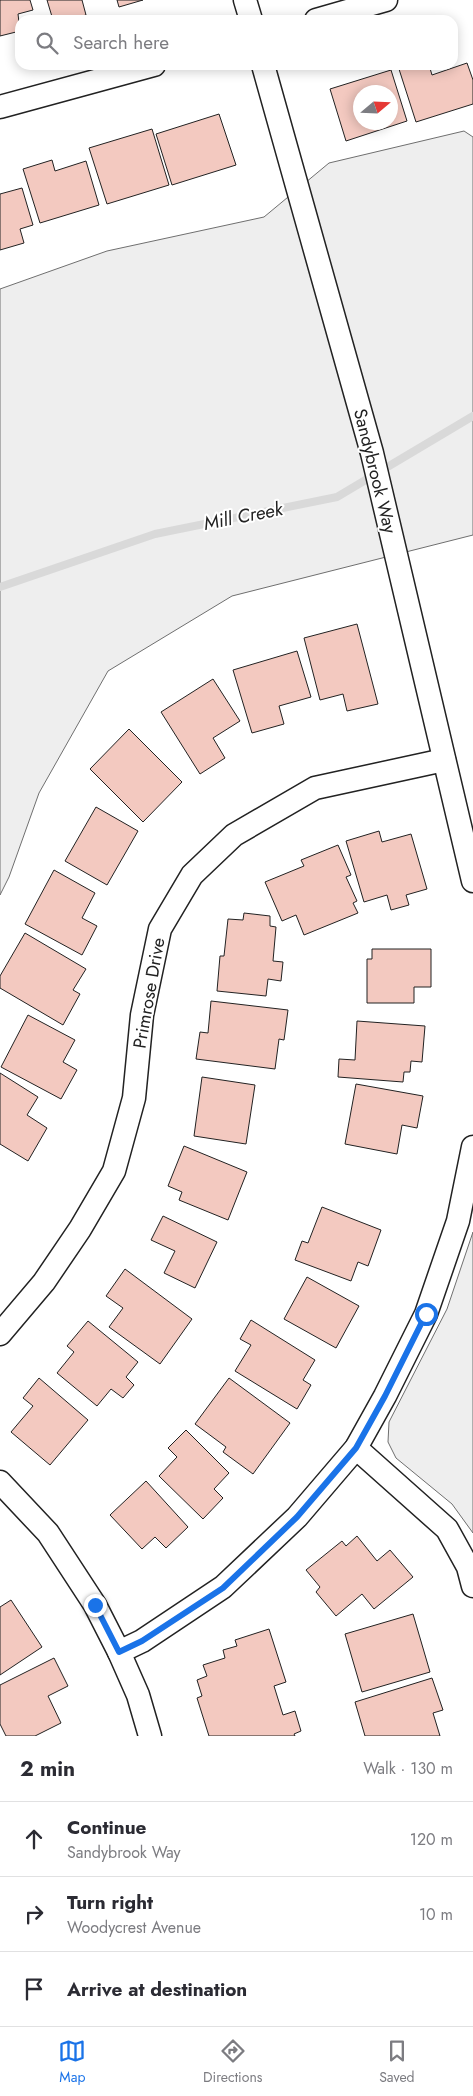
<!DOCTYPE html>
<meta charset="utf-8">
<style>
:root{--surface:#fff;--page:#f2f2f3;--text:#2b2b33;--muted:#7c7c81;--line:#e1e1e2;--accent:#1a73e8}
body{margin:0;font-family:Jost,sans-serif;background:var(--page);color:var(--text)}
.compass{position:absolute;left:353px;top:85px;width:45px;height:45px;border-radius:50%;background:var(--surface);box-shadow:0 2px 12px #0003;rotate:71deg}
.stop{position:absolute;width:15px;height:15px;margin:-11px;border:4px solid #1a73e8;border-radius:50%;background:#fff}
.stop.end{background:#1a73e8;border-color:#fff;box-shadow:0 1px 5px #0008}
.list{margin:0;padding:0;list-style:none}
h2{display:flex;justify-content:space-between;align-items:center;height:65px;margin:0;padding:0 20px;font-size:21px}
h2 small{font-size:16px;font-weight:400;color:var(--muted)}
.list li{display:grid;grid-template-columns:32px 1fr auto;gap:15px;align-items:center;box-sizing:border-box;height:75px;padding:0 20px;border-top:1px solid var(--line)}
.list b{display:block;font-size:19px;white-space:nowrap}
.list p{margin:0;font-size:16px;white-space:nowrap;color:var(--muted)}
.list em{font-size:16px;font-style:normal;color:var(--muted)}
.icon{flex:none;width:28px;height:28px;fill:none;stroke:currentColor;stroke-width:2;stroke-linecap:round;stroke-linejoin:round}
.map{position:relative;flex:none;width:473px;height:1736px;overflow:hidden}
.search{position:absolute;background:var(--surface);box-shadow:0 2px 12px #0003;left:15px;right:15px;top:15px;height:55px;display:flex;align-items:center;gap:12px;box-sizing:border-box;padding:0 18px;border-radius:15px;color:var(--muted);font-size:19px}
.sheet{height:290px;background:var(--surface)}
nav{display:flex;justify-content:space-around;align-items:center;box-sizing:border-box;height:70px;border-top:1px solid var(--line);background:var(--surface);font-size:14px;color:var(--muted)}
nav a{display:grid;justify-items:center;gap:2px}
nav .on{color:var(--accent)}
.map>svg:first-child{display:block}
</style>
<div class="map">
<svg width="473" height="1736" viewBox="0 0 473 1736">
<rect width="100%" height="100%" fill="#fff"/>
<g fill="#eee" stroke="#6f6f6f">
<polygon points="464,131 473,137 473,535 232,596 108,671 39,793 9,877 0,895 0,289 107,251 264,217 329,163"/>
<polygon points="473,1232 473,1533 452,1504 396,1458 388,1442 389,1422 447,1309"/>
</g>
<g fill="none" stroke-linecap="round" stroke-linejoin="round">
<polyline stroke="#d9d9d9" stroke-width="8" points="0,587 155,534 337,497 473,416"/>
</g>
<g fill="#f3c9c0" stroke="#222" fill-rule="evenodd">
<polygon points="0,0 30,0 33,10 18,14 20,31 0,36"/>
<polygon points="47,0 82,0 86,15 67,20 53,20"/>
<polygon points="117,0 143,0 119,7"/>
<polygon points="467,63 473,80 473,104 416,122 398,66 429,65 432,75"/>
<path d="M391,70L407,121L346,141L330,89ZM360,92H390V122H360Z"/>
<polygon points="219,114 236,165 172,185 156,134"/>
<polygon points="152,129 169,185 107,204 89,148"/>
<polygon points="52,160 55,171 86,161 99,205 40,223 23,169"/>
<polygon points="22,188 33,225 20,229 24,243 0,250 0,194"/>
<polygon points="357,624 378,704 347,711 343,694 320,700 304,638"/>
<polygon points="297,651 311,697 279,706 284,724 252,733 233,670"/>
<polygon points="213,679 240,721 213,738 225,758 200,774 161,712"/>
<polygon points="129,729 182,782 143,822 90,769"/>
<polygon points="96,807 138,831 107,885 65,861"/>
<polygon points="379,831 382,842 411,834 427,889 406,895 409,905 391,910 387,895 364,902 346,841"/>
<polygon points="338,845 351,875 346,877 357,901 353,903 358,913 304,935 296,915 282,921 265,882 304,866 301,860"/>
<polygon points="54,870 95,893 82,918 97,926 82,955 25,924"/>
<polygon points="244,913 270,916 270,926 276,927 273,961 283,962 281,981 268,979 266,996 217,991 220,956 224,956 228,919 243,920"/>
<polygon points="25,933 86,969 73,990 80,994 63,1025 0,988 0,976"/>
<polygon points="372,949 431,949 431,987 414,987 414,1003 367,1003 367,959 372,959"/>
<polygon points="211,1001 288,1010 284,1040 279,1039 275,1069 196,1059 200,1032 208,1033"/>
<polygon points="28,1015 75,1040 63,1062 77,1070 61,1099 1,1067"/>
<polygon points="357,1021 425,1026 422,1062 411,1061 410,1072 404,1072 403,1082 338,1077 339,1059 355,1060"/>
<polygon points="0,1073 38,1097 27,1115 47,1128 28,1161 0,1144"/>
<polygon points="202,1077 255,1085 246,1144 194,1136"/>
<polygon points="356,1084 423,1096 417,1128 402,1125 397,1154 345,1144"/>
<polygon points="184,1146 247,1172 228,1220 179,1200 182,1192 168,1186"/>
<polygon points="322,1207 381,1230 368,1266 358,1262 351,1281 295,1260 302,1241 308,1243"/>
<polygon points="163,1216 217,1242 195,1288 164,1273 175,1251 151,1240"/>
<polygon points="125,1269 192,1319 160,1364 109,1327 123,1308 106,1296"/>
<polygon points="307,1277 359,1306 336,1348 284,1319"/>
<polygon points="251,1320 315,1360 303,1380 311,1385 297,1409 235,1371 251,1345 240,1339"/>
<polygon points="88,1321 138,1362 126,1377 134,1385 123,1398 111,1389 97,1406 57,1373 74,1352 67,1346"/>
<polygon points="39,1378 88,1420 50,1465 11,1432 33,1406 23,1398"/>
<polygon points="229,1378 290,1423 253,1474 223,1452 226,1447 195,1424"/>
<polygon points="186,1430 229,1473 214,1489 223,1498 203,1519 159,1476 177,1457 168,1448"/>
<polygon points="146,1481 188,1527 166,1548 155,1537 142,1549 110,1515"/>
<polygon points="357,1536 377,1561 390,1550 413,1577 374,1609 362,1594 336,1616 316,1592 320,1587 306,1570 342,1541 346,1546"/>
<polygon points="11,1600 42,1647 0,1675 0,1607"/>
<polygon points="413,1614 430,1672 362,1692 345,1634"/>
<polygon points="269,1629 286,1682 274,1686 283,1715 295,1711 301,1731 294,1734 295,1736 209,1736 197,1698 202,1696 197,1680 207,1676 203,1665 225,1658 223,1650 237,1646 235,1640"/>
<polygon points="54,1658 68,1686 48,1696 61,1723 35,1736 6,1736 0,1724 0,1685"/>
<polygon points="432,1678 443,1710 433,1713 440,1736 365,1736 355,1702"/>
</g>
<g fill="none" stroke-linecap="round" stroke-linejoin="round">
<g stroke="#222" stroke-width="25">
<g id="street">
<polyline points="245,0 251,20"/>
<polyline points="316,20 386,0"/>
<polyline points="263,65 372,453 473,881"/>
<polyline points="0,107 154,65"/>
<polyline points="0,1334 44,1282 80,1229 114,1171 134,1098 142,1015 160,929 192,875 234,835 315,788 444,760"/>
<polyline points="356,1448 447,1529 468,1567 473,1586"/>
<polyline points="0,1482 48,1533 95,1605 119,1652 138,1695 150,1736"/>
<polyline points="119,1652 142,1641 223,1587 297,1517 356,1448 385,1396 426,1314 458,1221 473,1147"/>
</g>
</g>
<use href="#street" stroke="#fff" stroke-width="22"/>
</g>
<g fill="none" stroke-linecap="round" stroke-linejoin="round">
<polyline stroke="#1a73e8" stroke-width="6" points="95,1605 119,1652 142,1641 223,1588 297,1517 356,1448 385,1396 426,1314"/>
</g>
<g text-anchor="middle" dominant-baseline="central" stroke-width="4" stroke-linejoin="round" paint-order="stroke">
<g font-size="18" fill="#222" stroke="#fff">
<text transform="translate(375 471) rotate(76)">Sandybrook Way</text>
<text transform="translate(149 993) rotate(-80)">Primrose Drive</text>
</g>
<g font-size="19" font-style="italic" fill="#222" stroke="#fff">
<text transform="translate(243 516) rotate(-11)">Mill Creek</text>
</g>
</g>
</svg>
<svg class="compass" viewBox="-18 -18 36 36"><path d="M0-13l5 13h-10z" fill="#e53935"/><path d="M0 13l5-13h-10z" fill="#7c7c81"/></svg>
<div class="stop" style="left:426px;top:1314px"></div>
<div class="stop end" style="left:95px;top:1605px"></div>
<div class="search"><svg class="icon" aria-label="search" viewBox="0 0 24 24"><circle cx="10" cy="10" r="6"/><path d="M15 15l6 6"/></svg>Search here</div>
</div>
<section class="sheet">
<h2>2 min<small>Walk · 130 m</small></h2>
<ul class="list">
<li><svg class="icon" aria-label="ahead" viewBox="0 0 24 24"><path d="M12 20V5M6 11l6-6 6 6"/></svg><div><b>Continue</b><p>Sandybrook Way</p></div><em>120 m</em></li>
<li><svg class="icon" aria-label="right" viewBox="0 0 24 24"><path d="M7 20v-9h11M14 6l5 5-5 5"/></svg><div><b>Turn right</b><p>Woodycrest Avenue</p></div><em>10 m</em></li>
<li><svg class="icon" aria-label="arrive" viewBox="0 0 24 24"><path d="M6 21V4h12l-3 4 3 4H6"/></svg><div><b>Arrive at destination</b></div></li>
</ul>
</section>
<nav>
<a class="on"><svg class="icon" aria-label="map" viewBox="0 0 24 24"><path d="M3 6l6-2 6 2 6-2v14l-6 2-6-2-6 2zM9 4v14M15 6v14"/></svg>Map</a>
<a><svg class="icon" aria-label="directions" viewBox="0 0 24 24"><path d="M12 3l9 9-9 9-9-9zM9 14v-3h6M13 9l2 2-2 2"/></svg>Directions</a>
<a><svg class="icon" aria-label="saved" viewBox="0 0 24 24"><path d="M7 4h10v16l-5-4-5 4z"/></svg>Saved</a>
</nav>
